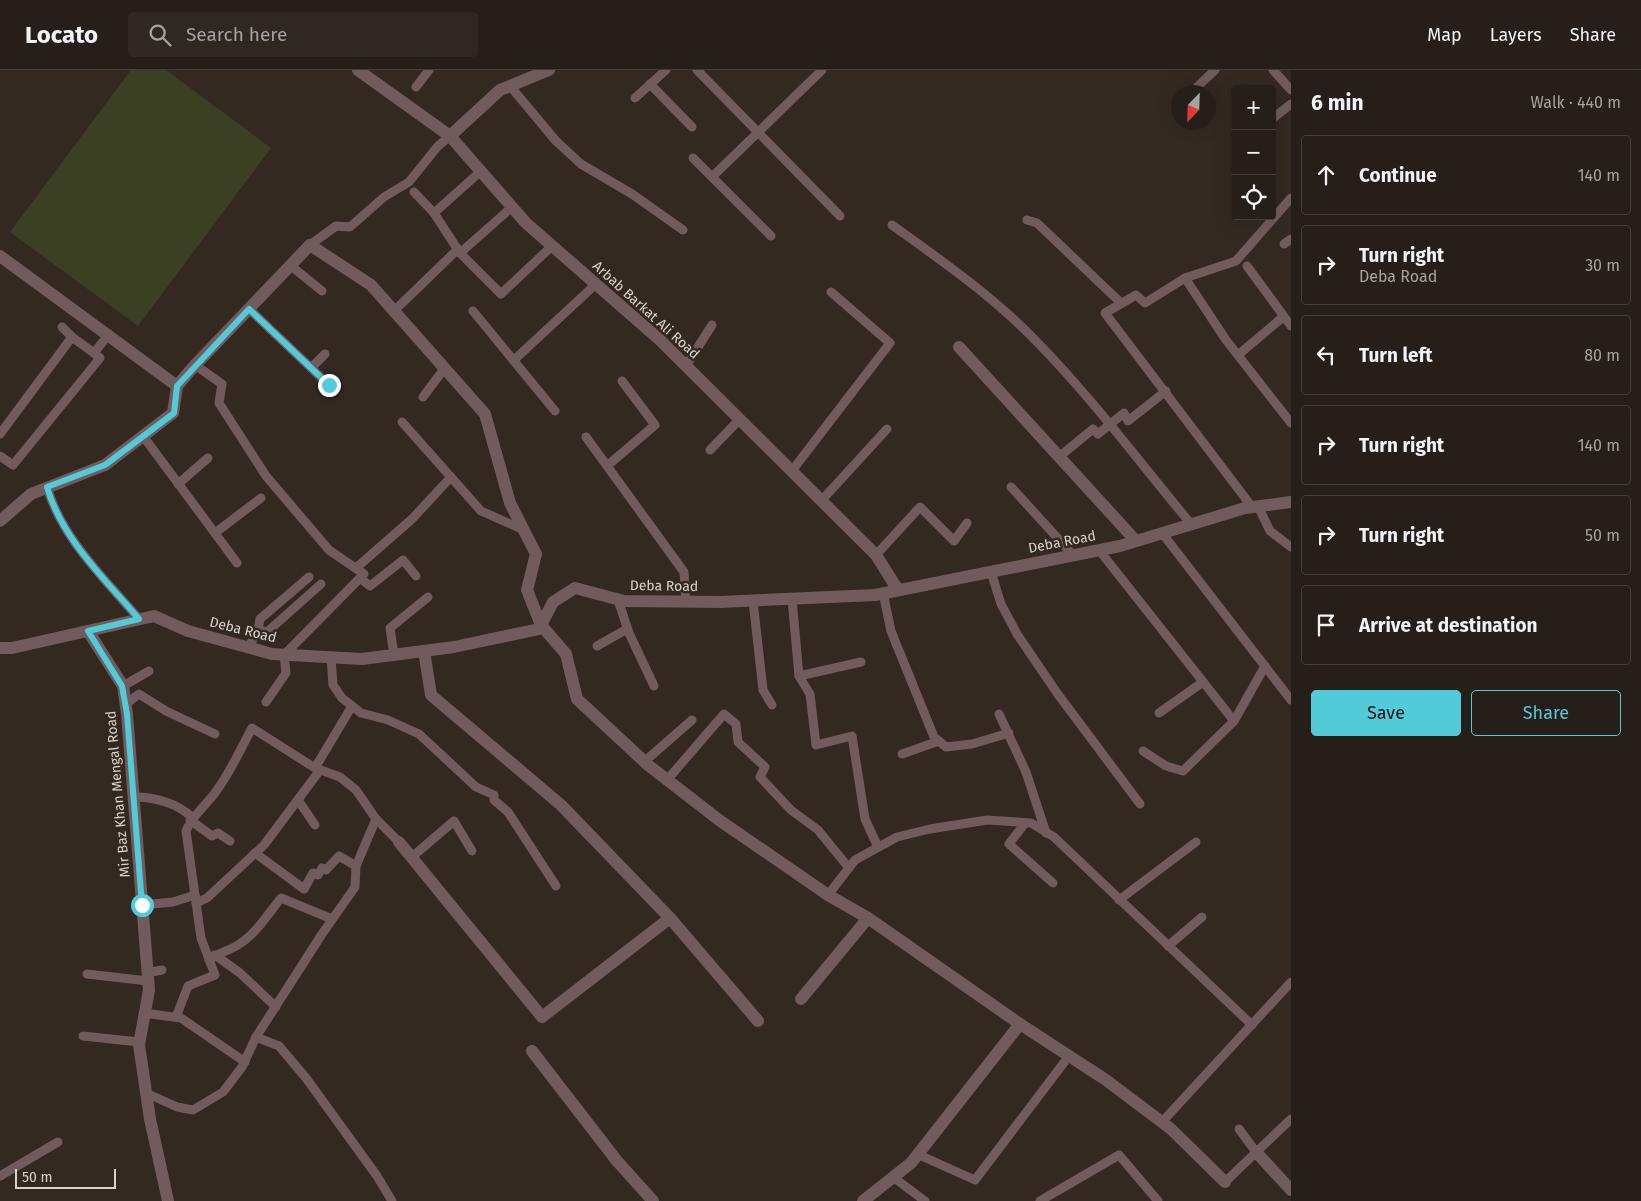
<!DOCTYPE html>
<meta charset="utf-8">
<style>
:root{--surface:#261f19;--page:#2e2722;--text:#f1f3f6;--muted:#a4a2a2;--line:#423d38;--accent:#52cbd9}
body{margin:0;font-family:"Fira Sans",sans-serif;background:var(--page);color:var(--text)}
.controls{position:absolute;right:15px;top:15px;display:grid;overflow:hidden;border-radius:5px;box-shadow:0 5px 20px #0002}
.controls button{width:45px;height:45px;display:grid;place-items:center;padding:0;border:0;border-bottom:1px solid var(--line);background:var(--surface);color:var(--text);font:25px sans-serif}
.compass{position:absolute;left:1171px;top:15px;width:45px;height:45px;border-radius:50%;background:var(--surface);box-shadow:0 5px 20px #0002;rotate:203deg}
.scale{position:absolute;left:15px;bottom:12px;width:101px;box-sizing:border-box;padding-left:5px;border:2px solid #d8d2cc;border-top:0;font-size:14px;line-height:18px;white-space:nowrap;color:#d8d2cc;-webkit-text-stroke:4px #332921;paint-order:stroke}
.stop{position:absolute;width:15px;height:15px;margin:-11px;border:4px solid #52cbd9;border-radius:50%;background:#fff}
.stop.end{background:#52cbd9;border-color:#fff;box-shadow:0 1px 5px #0008}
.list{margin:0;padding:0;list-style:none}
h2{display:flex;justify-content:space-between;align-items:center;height:65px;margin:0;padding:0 20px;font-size:21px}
h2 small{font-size:16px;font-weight:400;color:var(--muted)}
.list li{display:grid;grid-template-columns:32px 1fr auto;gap:15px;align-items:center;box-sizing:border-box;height:80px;margin:0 10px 10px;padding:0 10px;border:1px solid var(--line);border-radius:5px}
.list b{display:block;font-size:19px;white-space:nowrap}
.list p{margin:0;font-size:16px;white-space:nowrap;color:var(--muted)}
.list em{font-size:16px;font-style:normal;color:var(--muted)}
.actions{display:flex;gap:10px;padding:15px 20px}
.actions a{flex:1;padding:11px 0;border:1px solid var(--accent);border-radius:5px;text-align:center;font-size:18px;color:var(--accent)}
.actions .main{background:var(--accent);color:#111}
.icon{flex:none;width:28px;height:28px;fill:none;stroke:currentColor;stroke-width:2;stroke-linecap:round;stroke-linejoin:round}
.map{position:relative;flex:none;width:1291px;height:1131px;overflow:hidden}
header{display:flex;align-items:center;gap:30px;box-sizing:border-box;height:70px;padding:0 25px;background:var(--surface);border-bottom:1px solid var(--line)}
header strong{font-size:24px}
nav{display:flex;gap:28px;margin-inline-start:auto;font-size:18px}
.search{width:350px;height:45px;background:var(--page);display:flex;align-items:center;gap:12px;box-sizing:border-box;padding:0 18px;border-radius:5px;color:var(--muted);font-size:19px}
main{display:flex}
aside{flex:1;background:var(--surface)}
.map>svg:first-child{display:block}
</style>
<header>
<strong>Locato</strong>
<div class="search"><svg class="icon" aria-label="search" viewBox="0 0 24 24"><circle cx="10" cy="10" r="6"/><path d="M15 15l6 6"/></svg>Search here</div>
<nav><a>Map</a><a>Layers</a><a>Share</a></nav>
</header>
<main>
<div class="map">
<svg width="1291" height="1131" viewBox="0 0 1291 1131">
<rect width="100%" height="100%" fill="#332921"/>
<polygon fill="#3c4022" points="131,0 166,0 271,78 138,256 10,162"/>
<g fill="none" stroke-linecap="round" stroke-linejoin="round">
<g stroke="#715b5d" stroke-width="9">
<polyline points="697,0 840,146"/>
<polyline points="1273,0 1291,20"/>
<polyline points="650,14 692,57"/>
<polyline points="510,16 556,71 581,94 632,124 683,160"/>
<polyline points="416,17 429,0"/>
<polyline points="1197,17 1215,0"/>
<polyline points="635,28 666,0"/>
<polyline points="1272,49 1291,34"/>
<polyline points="693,88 771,166"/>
<polyline points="712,107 822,0"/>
<polyline points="414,122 434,143 460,183 501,224 552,176"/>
<polyline points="434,143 481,101"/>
<polyline points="1027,150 1037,153 1121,233"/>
<path d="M892,155C942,191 994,227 1037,272C1092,328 1140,393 1191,454"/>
<polyline points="1284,174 1291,169"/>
<polyline points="310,175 336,156 350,157 384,127 409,112 438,76 450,66"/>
<polyline points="460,183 512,137"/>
<polyline points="290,195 322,221"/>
<polyline points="1247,196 1291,256"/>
<polyline points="1185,208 1226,270 1291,353"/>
<polyline points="249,239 329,315"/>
<polyline points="394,241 458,179"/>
<polyline points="473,241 555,341"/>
<polyline points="62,257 72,267"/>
<polyline points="1238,285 1283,247"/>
<polyline points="514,290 596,214"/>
<polyline points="195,295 222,314 219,333 266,406 329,480 364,504 284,585 286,603 266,632"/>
<polyline points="686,296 712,255"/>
<polyline points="311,298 325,284"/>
<polyline points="423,327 444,299"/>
<polyline points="402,352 481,441 524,460"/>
<polyline points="0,364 72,267 94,283"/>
<polyline points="143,366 237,493"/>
<polyline points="586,367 684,502 686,532"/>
<polyline points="710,380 739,350"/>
<polyline points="0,386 13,395 100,288 94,283 109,264"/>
<polyline points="1059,387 1093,359 1098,364 1124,343 1128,351 1166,321"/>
<polyline points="607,396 655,355 622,311"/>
<polyline points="791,402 890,273 831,222"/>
<polyline points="178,414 208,388"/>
<path d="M47,417C62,469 105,509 139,549"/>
<polyline points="1011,417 1073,485"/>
<polyline points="821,431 887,359"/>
<polyline points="1258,436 1270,461 1291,477"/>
<polyline points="1252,437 1105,243 1136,225 1145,233 1185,208 1236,191 1291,128"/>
<polyline points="215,463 261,428"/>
<polyline points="1162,463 1291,630"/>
<polyline points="1099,480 1234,651"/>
<polyline points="876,485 920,437 954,471 967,453"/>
<polyline points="356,498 412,449 451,407"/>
<polyline points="991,502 1001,534 1017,564 1057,623 1140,734"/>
<polyline points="360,508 370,516 403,490 416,506"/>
<polyline points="883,523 891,561 934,667 946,677 972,674 1009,663"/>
<polyline points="792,529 799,606 810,624 816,675 852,666 865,749 878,777"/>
<polyline points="618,530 629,563 654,616"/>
<polyline points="753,531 763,620 772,635"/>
<polyline points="258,560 260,549 309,507"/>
<polyline points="597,576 627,559"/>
<polyline points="248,578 258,560 267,562 321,514"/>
<polyline points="394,585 390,558 428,527"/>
<polyline points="331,588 333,615 342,628 361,643 388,650 419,664 476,717 494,725 494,730 508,742 556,816"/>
<polyline points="799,606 861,592"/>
<polyline points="123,616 149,601"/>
<polyline points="126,634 139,624 166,641 215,664"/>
<polyline points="1159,643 1203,612"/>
<polyline points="999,644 1026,702 1046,763"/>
<polyline points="1143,681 1166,696 1183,701 1234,651 1265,596"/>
<polyline points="902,684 939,671"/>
<polyline points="644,692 692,650"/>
<polyline points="315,698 352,636"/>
<polyline points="667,710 724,644 736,654 738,672 765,697 760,707 791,740 818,760 849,798"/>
<path d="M133,727C156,727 175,732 192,747"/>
<polyline points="298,730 315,755"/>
<polyline points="190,750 212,766 218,763 230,771"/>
<polyline points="1025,753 1009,774 1053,813"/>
<polyline points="255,783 304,819 313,803 318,805 322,798 326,800 339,786 356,796"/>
<polyline points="412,787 454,751 472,781"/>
<polyline points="828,825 855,790 897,767 930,759 987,750 1031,753 1054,767 1252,955"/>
<polyline points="1119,830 1196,772"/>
<polyline points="196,833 207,828 264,775 320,700"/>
<polyline points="142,835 173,832 195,825"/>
<polyline points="1168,876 1202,847"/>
<polyline points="215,885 240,903 276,937"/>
<path d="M209,890C218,883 228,881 238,875C256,864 268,844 281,828L332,849"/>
<polyline points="147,903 162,900"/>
<polyline points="87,904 148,911"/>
<polyline points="144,943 181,948 245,992"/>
<path d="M176,947L188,916L215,905L201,868L186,761C193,744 207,735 217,720C231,701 241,678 252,658L315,698L340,707L356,720L376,749L399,772"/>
<polyline points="83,966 139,972"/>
<polyline points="256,967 279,976 306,1008 377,1106 392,1131"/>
<polyline points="146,1023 177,1037 193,1040 223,1022 242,997 256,967 322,864 355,817 356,796 376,749"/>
<polyline points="1162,1052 1291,912"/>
<polyline points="1239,1059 1256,1082"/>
<polyline points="917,1084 975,1110 1069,986"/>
<polyline points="0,1106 58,1072"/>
<polyline points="893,1107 925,1131"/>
<polyline points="1225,1112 1291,1049"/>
<polyline points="1040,1131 1119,1085 1158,1131"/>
</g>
<g stroke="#715b5d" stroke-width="12">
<polyline points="358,0 450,66 526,153 661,271 876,485 898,520"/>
<polyline points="450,66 500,20 549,0"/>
<polyline points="0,186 177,316"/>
<polyline points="959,277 1136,471"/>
<polyline points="0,451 31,424 105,395 173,343 177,316 195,295 310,175 371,215 485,344 510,433 536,484 527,520 541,555 566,584 577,629 648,695 719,750 828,825 868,848 1020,954 1106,1010 1171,1059 1225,1112"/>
<polyline points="88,561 123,616 127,644 149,920 139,975 150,1049 168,1131"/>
<polyline points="0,578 12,578 154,546 188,561 272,584 362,589 454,577 539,559 553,532 575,518 624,531 720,532 875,525 1120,476 1245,438 1291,432"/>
<polyline points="424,581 431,625 561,735 670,848 758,951"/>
<polyline points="399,772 542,947 670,848"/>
<polyline points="801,929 868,848"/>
<polyline points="532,981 617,1091 653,1131"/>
<polyline points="1256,1082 1291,1120"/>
<polyline points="863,1131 911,1093 1020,954"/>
</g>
</g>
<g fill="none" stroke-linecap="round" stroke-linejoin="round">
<path stroke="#52cbd9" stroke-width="6" d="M142,835L127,644L122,616L88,561L139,549C105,509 62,469 47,417L105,395L174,343L177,316L249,239L329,315"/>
</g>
<g text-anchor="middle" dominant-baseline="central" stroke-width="5" stroke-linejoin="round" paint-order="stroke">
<g font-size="14" fill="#d8d2cc" stroke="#332921">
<text transform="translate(646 240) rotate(42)">Arbab Barkat Ali Road</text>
<text transform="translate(1062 472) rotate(-11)">Deba Road</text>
<text transform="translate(664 516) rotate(1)">Deba Road</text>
<text transform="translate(243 560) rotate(14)">Deba Road</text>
<text transform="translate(118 724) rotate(-95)">Mir Baz Khan Mengal Road</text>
</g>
</g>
</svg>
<div class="controls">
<button>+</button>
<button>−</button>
<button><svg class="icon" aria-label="locate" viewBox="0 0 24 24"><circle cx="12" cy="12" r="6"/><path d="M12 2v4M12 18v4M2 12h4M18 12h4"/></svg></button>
</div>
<svg class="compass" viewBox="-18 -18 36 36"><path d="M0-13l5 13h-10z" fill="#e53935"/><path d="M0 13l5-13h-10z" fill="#a4a2a2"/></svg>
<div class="scale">50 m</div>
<div class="stop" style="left:142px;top:835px"></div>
<div class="stop end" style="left:329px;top:315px"></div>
</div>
<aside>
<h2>6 min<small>Walk · 440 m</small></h2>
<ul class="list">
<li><svg class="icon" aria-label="ahead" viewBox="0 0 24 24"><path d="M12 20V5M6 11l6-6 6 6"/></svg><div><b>Continue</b></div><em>140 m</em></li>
<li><svg class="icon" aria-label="right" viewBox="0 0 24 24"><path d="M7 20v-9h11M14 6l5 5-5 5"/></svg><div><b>Turn right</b><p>Deba Road</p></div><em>30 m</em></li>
<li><svg class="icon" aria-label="left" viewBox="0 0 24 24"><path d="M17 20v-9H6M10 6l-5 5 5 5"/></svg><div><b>Turn left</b></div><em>80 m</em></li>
<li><svg class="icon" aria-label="right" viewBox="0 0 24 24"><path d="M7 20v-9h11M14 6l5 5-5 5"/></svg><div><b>Turn right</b></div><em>140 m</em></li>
<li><svg class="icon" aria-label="right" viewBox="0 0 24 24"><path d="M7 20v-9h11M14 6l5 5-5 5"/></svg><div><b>Turn right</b></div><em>50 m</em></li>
<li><svg class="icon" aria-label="arrive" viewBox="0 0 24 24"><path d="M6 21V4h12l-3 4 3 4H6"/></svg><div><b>Arrive at destination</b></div></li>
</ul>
<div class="actions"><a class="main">Save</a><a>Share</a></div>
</aside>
</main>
